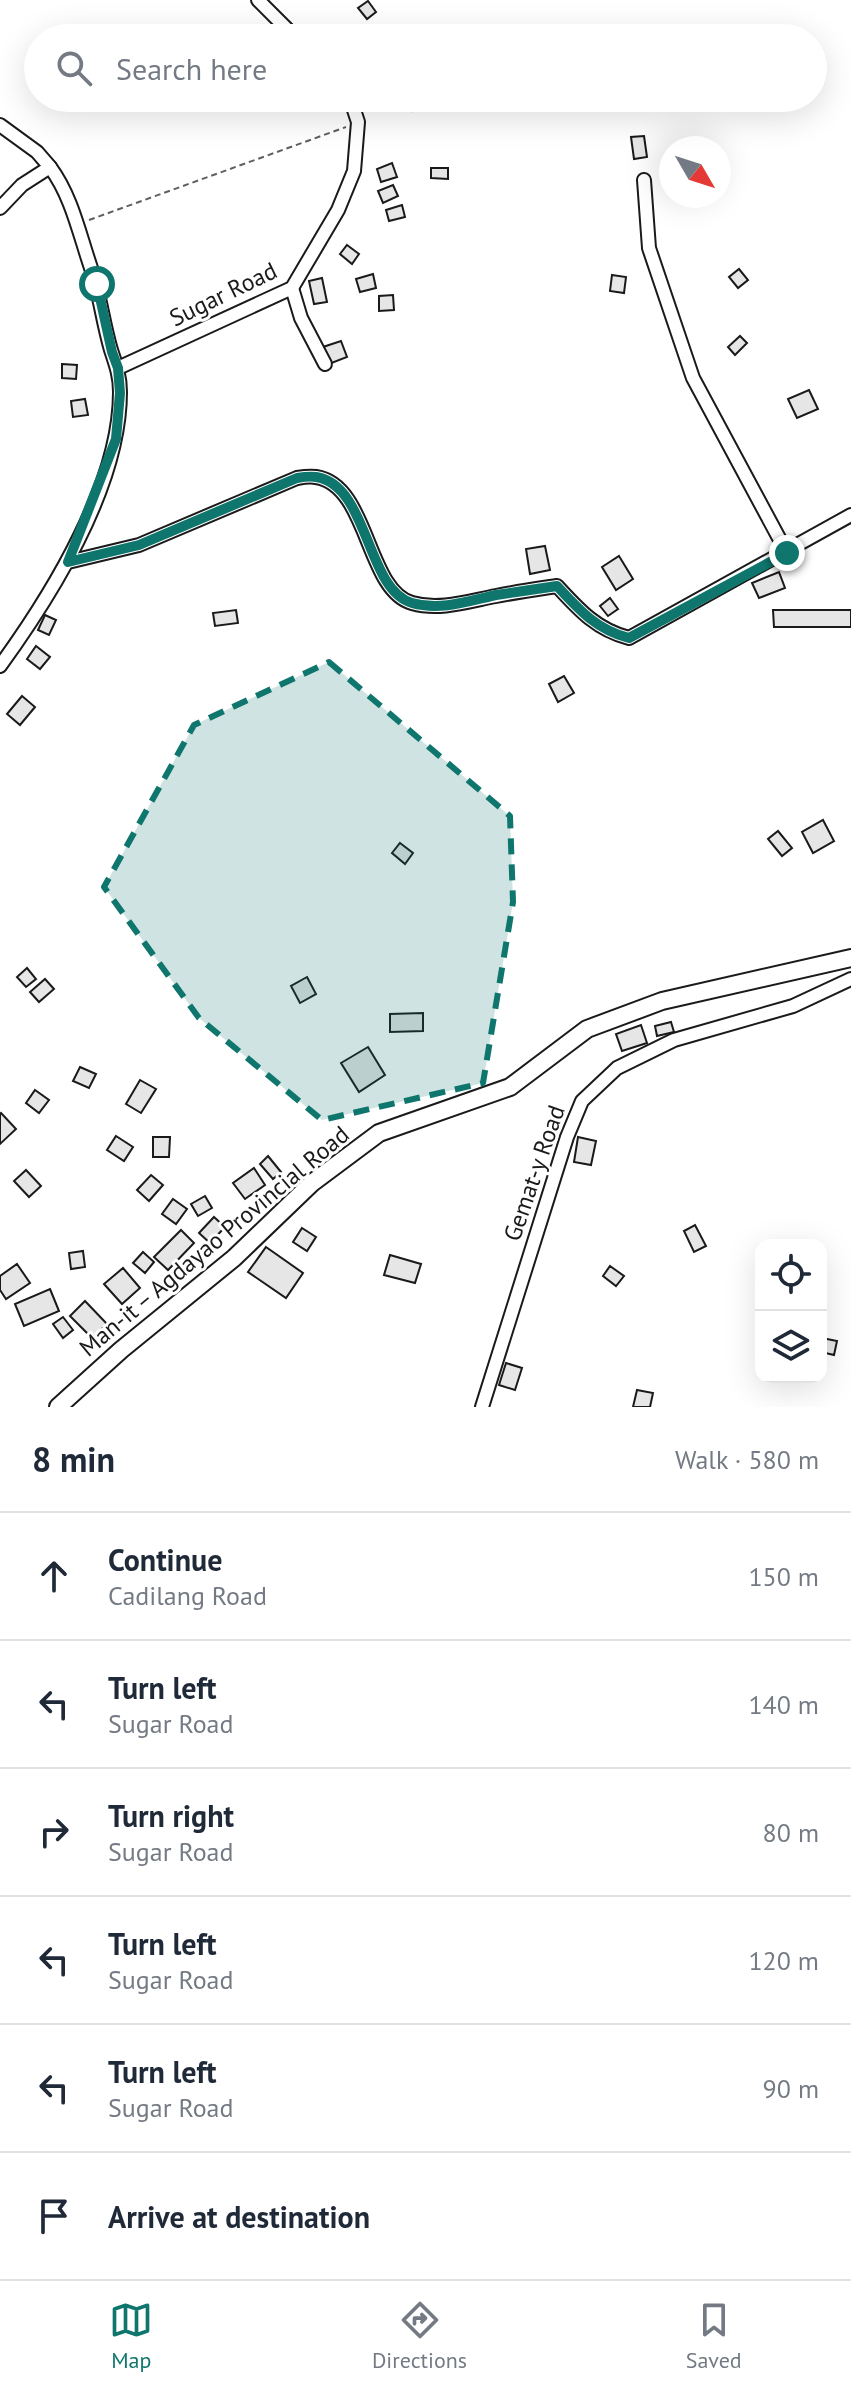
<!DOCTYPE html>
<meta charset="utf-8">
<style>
:root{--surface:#fff;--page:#f6f6f7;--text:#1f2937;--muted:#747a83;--line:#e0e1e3;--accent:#0f766e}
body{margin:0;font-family:"PT Sans",sans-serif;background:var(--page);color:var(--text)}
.controls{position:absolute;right:24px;bottom:24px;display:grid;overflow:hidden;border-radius:16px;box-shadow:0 8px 32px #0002}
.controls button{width:72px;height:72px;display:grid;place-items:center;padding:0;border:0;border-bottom:2px solid var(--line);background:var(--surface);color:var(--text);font:40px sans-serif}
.compass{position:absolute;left:659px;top:136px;width:72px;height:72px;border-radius:50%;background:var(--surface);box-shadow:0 8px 32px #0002;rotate:129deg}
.stop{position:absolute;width:24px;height:24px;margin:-18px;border:6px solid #0f766e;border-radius:50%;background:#fff}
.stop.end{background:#0f766e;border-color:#fff;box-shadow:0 2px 8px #0008}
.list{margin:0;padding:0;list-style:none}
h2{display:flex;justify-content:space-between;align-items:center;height:104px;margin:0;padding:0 32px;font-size:34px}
h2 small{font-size:26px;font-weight:400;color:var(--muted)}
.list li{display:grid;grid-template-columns:52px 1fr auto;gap:24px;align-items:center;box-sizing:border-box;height:128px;padding:0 32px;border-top:2px solid var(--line)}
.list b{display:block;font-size:30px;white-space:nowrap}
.list p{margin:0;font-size:26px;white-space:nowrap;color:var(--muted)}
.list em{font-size:26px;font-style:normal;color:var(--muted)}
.icon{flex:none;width:44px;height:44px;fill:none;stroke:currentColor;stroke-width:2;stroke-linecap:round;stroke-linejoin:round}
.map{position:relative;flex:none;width:851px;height:1407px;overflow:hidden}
.search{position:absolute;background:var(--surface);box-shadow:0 8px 32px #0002;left:24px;right:24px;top:24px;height:88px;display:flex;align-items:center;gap:20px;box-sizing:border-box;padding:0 28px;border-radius:44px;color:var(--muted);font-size:30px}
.sheet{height:872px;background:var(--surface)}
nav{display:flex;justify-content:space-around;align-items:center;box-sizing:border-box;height:112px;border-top:2px solid var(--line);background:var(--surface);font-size:22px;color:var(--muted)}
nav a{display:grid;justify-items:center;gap:4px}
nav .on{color:var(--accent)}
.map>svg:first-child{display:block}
</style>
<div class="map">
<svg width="851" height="1407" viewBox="0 0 851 1407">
<rect width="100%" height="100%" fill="#fff"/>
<g fill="#e6e6e6" stroke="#1a1a1a" stroke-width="2">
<polygon points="368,1 376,12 367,19 358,8"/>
<polygon points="409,98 424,98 426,107 412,111"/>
<polygon points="644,136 647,157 634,159 631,137"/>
<polygon points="392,163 397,177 381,182 377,169"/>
<polygon points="431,168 448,168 448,179 431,178"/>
<polygon points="393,185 398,196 383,203 378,191"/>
<polygon points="402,205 405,217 389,221 386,210"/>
<polygon points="347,245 359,254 352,264 340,254"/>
<polygon points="739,269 748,280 738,288 729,277"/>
<polygon points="373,274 376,288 360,292 356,279"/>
<polygon points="612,275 626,277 624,293 610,291"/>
<polygon points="322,278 327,302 314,304 309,281"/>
<polygon points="393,295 394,310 379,311 379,296"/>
<polygon points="740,336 747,343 735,355 728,347"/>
<polygon points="341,341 347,357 329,364 323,347"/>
<polygon points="62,364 77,365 76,379 62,378"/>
<polygon points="809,390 818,409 797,418 788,399"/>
<polygon points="85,399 88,415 73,417 71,401"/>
<polygon points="545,546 550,570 530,574 526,549"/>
<polygon points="619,556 633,579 616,590 602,567"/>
<polygon points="779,572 785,588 759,598 752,583"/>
<polygon points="610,598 618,609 608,616 600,606"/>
<polygon points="236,610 238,623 215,626 213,613"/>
<polygon points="773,610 851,610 851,627 774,627"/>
<polygon points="45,615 56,620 49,635 38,630"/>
<polygon points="36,646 50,657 40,669 27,659"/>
<polygon points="564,676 574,693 558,702 549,684"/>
<polygon points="22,696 35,707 20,725 7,714"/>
<polygon points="823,820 834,841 813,853 802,832"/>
<polygon points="778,831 792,848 782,856 768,839"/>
<polygon points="400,843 413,853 405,864 392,853"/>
<polygon points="27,968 36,979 26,987 17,977"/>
<polygon points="307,977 316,994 300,1003 291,986"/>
<polygon points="45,979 54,989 39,1002 30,992"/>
<polygon points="423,1013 423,1031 390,1032 390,1014"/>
<polygon points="671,1022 674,1032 657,1036 655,1026"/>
<polygon points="641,1025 647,1043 622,1051 616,1034"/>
<polygon points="368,1047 385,1075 359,1092 341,1063"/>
<polygon points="80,1067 96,1074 89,1088 73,1081"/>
<polygon points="140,1080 156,1089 141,1113 126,1104"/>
<polygon points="35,1090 49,1100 39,1113 26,1103"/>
<polygon points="1,1113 16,1129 0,1144 0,1114"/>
<polygon points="116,1136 133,1147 124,1161 107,1150"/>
<polygon points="153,1137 170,1137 169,1157 153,1157"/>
<polygon points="578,1137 596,1141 591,1165 574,1162"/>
<polygon points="268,1156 281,1172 273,1179 260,1164"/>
<polygon points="254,1168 265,1185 245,1199 233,1183"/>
<polygon points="26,1170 41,1186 29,1197 14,1181"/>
<polygon points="151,1175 163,1185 149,1201 137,1190"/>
<polygon points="205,1196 212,1208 198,1216 191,1204"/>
<polygon points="173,1199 187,1209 176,1224 162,1214"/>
<polygon points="214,1217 225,1227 210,1243 199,1233"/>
<polygon points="695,1225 706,1246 694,1252 684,1231"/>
<polygon points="302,1228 316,1237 307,1251 293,1242"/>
<polygon points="181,1230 194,1243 168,1270 154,1257"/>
<polygon points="266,1247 303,1273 286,1298 248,1272"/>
<polygon points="83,1251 85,1267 71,1269 69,1253"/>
<polygon points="143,1252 154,1262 145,1273 133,1263"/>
<polygon points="390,1255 421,1264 415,1283 384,1275"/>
<polygon points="17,1264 30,1283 6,1299 0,1290 0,1276"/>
<polygon points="610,1266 624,1276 616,1286 603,1276"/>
<polygon points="123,1268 140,1288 122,1304 104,1284"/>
<polygon points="50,1289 59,1311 24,1326 15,1304"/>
<polygon points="85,1301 107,1324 92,1338 70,1316"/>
<polygon points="63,1317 73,1330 63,1338 53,1324"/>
<polygon points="822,1338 837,1341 834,1355 821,1352"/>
<polygon points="506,1363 522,1368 515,1390 499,1385"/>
<polygon points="637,1390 653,1393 650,1407 633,1407"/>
</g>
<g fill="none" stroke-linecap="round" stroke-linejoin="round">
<g stroke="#1a1a1a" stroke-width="16">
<g id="street">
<polyline points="258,0 296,38"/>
<polyline points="0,125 37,152 50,167"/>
<polyline points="644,180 649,248 693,378 787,553"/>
<path d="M0,208L22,185L50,167C72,197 79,233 91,268C100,295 103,323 111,350C116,365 120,376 120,392C120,484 53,593 0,666"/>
<polyline points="292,288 301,318 325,364"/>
<polyline points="118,368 292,288 338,210 354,171 358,122 350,98"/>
<path d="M68,562L139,545L297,478C303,477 310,476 316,477C369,485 366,590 412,603C440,611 469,601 496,596C516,592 537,589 557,586C579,610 597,630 629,638L851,515"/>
<polyline points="482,1407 567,1137 582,1101 617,1068 674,1040 793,1006 851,979"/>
</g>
</g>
<g stroke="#1a1a1a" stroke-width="20">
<polyline id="secondary" points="58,1407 121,1350 234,1258 312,1183 379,1133 510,1087 587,1029 662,1001 851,958"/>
</g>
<polyline stroke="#5f5f5f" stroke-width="2" stroke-dasharray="6 4" stroke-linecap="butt" points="89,220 346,127"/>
<use href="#street" stroke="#fff" stroke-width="12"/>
<use href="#secondary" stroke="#fff" stroke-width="16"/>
</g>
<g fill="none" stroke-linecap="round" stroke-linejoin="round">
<path stroke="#0f766e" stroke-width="10" d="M97,284L112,352L118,368L120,393L116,439L68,562L139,545L297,478C303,477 310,476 316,477C369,485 366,590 412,603C440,611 469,601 496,595C516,592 537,589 557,586C579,610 597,630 629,638L787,553"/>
</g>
<path fill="#0f766e" fill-opacity="0.2" stroke="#0f766e" stroke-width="6" stroke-dasharray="16 10" stroke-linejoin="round" d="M329,662L510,816L513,902L483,1083L322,1120L199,1018L104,887L194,725Z"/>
<g text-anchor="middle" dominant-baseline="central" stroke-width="6" stroke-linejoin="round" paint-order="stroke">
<g font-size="24" fill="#1a1a1a" stroke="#fff">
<text transform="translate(223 294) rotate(-26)">Sugar Road</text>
<text transform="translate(534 1173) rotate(-71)">Gemat-y Road</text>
<text transform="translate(214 1241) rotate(-40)">Man-it – Agdayao Provincial Road</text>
</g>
</g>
</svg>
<div class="controls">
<button><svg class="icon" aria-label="locate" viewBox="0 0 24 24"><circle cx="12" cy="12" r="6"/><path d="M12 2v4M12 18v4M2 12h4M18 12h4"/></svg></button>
<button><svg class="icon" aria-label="layers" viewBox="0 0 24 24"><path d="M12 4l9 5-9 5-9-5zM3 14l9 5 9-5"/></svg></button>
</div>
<svg class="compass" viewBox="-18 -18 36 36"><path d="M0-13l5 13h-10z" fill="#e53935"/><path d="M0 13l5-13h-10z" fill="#747a83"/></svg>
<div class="stop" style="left:97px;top:284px"></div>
<div class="stop end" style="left:787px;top:553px"></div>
<div class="search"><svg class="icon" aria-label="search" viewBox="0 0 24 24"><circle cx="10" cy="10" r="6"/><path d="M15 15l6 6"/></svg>Search here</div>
</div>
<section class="sheet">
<h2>8 min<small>Walk · 580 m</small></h2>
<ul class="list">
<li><svg class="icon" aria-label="ahead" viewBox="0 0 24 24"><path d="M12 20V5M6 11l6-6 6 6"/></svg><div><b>Continue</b><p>Cadilang Road</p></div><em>150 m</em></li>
<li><svg class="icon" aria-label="left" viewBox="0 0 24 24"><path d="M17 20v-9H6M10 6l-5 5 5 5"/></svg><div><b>Turn left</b><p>Sugar Road</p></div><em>140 m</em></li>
<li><svg class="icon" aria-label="right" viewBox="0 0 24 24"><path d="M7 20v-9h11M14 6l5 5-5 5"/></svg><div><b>Turn right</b><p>Sugar Road</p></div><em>80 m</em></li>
<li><svg class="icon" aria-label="left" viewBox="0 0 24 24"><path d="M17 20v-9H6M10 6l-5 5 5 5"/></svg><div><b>Turn left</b><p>Sugar Road</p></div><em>120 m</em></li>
<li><svg class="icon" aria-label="left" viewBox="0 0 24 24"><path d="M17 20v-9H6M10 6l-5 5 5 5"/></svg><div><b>Turn left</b><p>Sugar Road</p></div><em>90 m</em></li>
<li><svg class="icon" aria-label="arrive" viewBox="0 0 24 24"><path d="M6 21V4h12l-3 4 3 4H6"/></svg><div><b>Arrive at destination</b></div></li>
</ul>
</section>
<nav>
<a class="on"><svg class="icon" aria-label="map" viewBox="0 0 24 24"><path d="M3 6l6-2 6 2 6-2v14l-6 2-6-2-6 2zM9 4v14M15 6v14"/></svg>Map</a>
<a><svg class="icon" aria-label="directions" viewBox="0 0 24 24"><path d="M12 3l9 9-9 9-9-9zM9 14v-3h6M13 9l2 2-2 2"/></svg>Directions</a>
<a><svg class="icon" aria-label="saved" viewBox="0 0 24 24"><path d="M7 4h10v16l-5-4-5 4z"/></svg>Saved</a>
</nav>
